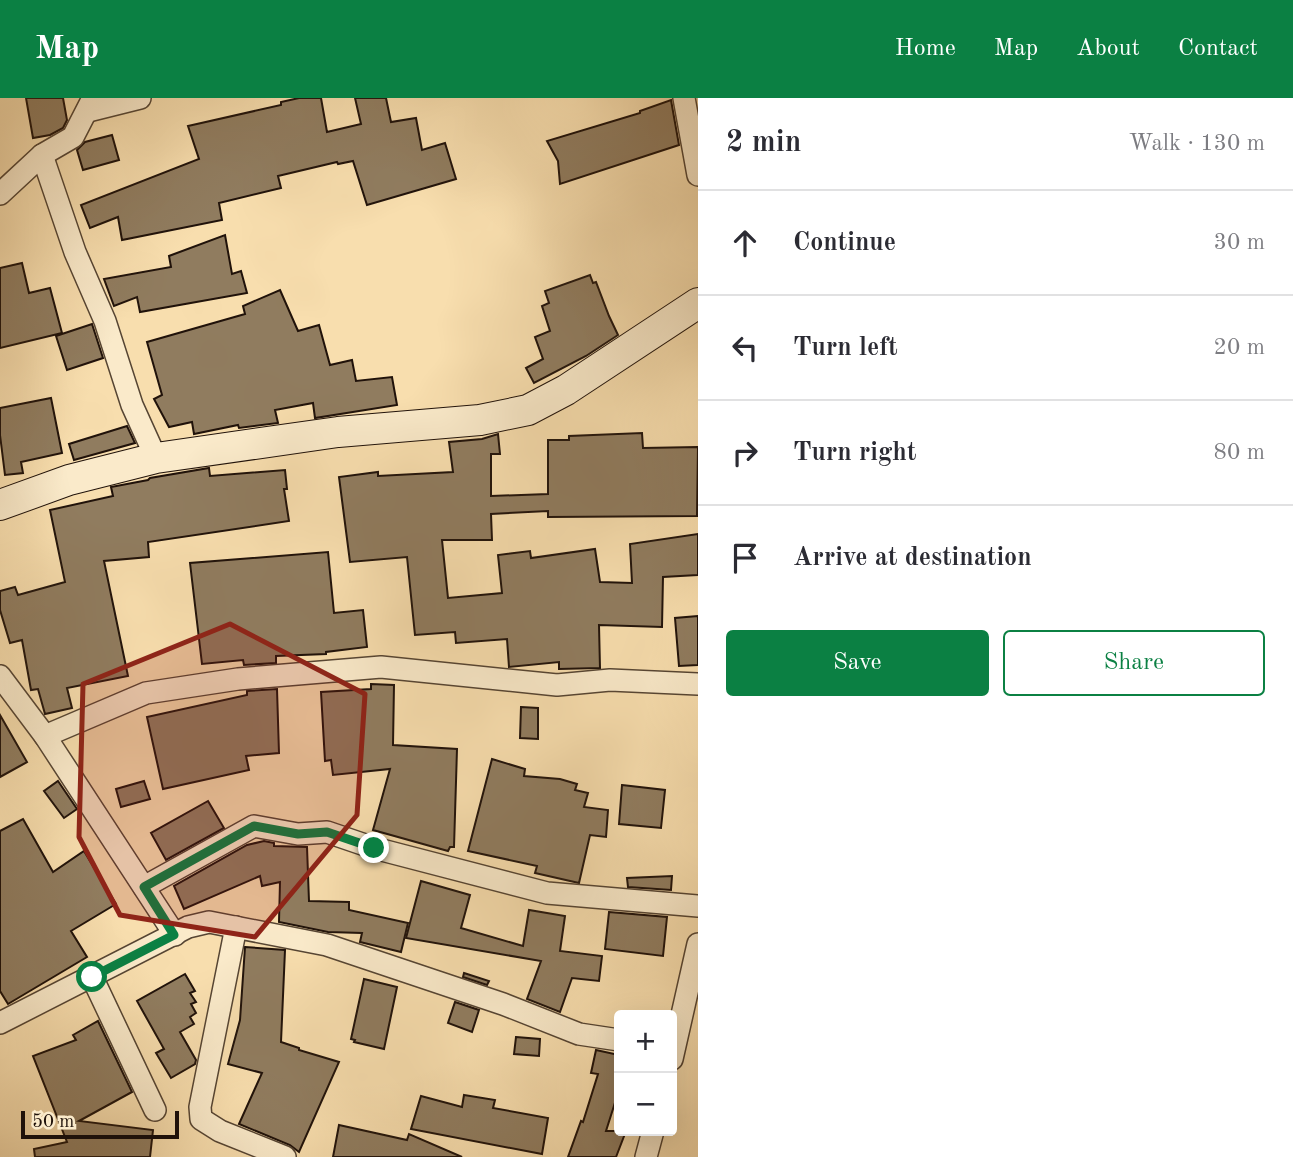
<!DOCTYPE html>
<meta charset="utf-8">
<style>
:root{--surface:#fff;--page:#f2f2f3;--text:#2b2b33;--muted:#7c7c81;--line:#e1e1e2;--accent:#0b8043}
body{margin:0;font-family:"Old Standard TT",serif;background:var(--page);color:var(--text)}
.controls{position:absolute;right:21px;bottom:21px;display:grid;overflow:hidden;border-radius:7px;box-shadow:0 7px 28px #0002}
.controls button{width:63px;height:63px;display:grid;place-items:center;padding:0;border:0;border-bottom:2px solid var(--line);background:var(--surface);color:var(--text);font:35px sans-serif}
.scale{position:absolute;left:21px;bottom:18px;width:158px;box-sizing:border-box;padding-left:7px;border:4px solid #20120a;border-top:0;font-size:19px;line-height:24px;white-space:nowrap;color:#20120a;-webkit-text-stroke:5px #faeaca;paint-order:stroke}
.stop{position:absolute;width:21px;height:21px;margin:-16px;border:5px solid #0b8043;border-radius:50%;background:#fff}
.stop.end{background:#0b8043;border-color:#fff;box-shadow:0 2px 7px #0008}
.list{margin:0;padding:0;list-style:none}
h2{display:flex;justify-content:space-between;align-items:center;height:91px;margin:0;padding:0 28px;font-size:30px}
h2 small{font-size:23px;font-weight:400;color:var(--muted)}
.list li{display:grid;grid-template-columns:46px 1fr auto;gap:21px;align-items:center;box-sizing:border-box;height:105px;padding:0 28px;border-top:2px solid var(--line)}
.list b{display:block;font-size:26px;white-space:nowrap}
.list em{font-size:23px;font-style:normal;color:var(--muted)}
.actions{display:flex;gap:14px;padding:21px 28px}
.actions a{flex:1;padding:16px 0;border:2px solid var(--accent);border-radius:7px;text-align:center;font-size:24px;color:var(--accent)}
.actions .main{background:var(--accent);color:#fff}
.icon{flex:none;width:38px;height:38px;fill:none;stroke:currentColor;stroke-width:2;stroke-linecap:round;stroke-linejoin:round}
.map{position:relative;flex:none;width:698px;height:1059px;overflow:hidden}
header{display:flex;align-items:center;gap:42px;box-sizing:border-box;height:98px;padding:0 35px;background:var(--accent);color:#fff}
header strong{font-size:33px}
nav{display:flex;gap:38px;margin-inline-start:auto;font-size:24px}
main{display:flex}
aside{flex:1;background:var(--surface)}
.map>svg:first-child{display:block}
</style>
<header>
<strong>Map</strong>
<nav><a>Home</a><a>Map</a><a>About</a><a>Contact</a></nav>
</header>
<main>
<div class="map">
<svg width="698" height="1059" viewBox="0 0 698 1059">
<rect width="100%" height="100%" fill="#f8deae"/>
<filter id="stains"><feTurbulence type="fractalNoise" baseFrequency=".00286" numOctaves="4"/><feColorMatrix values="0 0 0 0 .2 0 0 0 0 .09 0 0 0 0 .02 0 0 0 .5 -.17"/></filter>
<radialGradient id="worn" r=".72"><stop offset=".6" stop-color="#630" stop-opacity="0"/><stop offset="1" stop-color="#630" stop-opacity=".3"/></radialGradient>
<g fill="#907c5f" stroke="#20120a" stroke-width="2">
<polygon points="26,0 63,0 67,22 63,30 50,37 33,40"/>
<polygon points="299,0 321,0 327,34 361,26 355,0 386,0 391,24 416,20 422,52 445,45 456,81 367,107 353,63 338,66 337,64 278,78 281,90 219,105 222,122 122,142 118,119 90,130 81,107 199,61 188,28 281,7 281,4"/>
<polygon points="671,2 679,47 560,86 558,63 547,43 640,15 640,13"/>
<polygon points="112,37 119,62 83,72 77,52 85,44"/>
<polygon points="225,137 232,176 241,173 247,195 140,214 137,199 114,208 104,181 171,169 169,158"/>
<polygon points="22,165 29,195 50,190 62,235 0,250 0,170"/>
<polygon points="590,177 593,185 596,184 609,218 618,237 586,258 534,285 526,270 543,261 535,239 550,233 542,208 549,205 545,193"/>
<polygon points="280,192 298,233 319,227 330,267 352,262 356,283 392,279 397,307 315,320 313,305 275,312 278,325 239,330 238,327 194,336 192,324 169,329 154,301 162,297 147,244 245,216 243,208"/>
<polygon points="92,226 103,260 67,272 56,238"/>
<polygon points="51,300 62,355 21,364 23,375 5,377 0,337 0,310"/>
<polygon points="127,328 135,345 74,362 69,346"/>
<polygon points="642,335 643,350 698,349 697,418 548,419 548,413 491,416 492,442 442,442 448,500 502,495 498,457 530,453 531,460 595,451 600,484 632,485 630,446 698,436 698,477 663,479 662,529 599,527 600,570 559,571 559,564 509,569 507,541 456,545 455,534 415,537 407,459 350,464 339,379 378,374 378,378 453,374 449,344 482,341 498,336 500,356 491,356 491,398 548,396 548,342 569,342 569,338"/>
<polygon points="209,370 210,378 285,372 287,391 284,391 289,423 148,444 149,459 104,463 128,578 67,590 72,610 45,616 38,591 31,592 22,542 10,545 0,512 0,493 15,489 18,497 65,484 50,412 113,398 111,389 148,382 150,380"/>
<polygon points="328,454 334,515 363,512 367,549 326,554 326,556 276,558 276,565 244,567 243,562 202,566 190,465"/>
<polygon points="698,518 698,567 679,568 675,520"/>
<polygon points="371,586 394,587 393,647 457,651 454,749 450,749 448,753 373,732 390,671 333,677 331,662 325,663 321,594 371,591"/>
<polygon points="277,591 279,655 246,658 249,672 163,691 147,619 247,597 247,593"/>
<polygon points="521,609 538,610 538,641 520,640"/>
<polygon points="0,617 27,664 0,679"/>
<polygon points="492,661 525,671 524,678 560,681 577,686 575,692 588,695 584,709 608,712 606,739 590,737 579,785 535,775 537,768 468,753"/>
<polygon points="58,683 77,711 64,720 44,693"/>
<polygon points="144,683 150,701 121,709 116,691"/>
<polygon points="622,687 665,692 661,730 619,726"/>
<polygon points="208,703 224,730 166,762 151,735"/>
<polygon points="23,721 53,774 84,753 116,806 71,833 87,859 8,906 0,893 0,733"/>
<polygon points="264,743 274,745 274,748 307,749 309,803 349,804 349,812 408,825 401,854 360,844 362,835 328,834 279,824 280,784 262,788 260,778 184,811 174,788 247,747"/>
<polygon points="672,778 671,792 628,789 627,780"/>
<polygon points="421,783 470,797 461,830 523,848 529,812 565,818 560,853 602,858 599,883 572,880 560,914 527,901 541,863 406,840"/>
<polygon points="609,814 667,819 663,858 605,851"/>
<polygon points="245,849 285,852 281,944 299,950 299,952 339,964 299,1054 290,1047 239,1026 262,975 228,966 240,922"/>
<polygon points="464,875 489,883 487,887 463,879"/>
<polygon points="185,876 195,893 190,895 196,904 191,906 196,915 190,919 194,926 180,934 196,962 195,966 171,980 156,955 164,951 137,903"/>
<polygon points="364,881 397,889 384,951 354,944 355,942 351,941"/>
<polygon points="455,904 479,912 472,934 448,925"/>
<polygon points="98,923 132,994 79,1023 153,1032 150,1059 35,1059 34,1051 67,1044 33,958 76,942 73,937"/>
<polygon points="516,939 540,941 539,958 514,956"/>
<polygon points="596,952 619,957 619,992 606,1033 626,1033 616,1059 568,1059 581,1023 583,1024 598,976 591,975"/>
<polygon points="464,997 495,1002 493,1010 548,1020 542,1056 411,1031 421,998 462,1009"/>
<polygon points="339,1027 407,1042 409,1036 462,1059 333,1059"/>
</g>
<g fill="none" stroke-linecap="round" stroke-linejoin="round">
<g stroke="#564533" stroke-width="24">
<g id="street">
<polyline points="684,0 698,77"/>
<polyline points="88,13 140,0"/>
<polyline points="42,57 75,154 105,223 132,307 156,360"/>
<polyline points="0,96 42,57 73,39 93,0"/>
<polyline points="0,578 45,638 175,837"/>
<polyline points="45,638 146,595 238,581 381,569 557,587 610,582 698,586"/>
<polyline points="144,789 254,728 298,736 327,734 374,750 547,795 698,808"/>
<polyline points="236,829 200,1009 201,1021 220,1033 285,1059"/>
<polyline points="92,879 155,1012"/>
<polyline points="0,925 188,829 209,824 327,847 503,906 579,936 619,942"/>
<polyline points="672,961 698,846"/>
<polyline points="646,1059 653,1033"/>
</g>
</g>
<g stroke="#20120a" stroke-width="32">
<polyline id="secondary" points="0,407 69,382 156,360 338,334 480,322 528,312 566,292 698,205"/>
</g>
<use href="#street" stroke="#faeaca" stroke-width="21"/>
<use href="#secondary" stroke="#faeaca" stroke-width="30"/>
</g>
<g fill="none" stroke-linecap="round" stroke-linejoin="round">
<polyline stroke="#0b8043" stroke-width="9" points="92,879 174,837 144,789 254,728 298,736 327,734 374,750"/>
</g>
<path fill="#8f2418" fill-opacity="0.2" stroke="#8f2418" stroke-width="5" stroke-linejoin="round" d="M230,526L365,596L357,717L255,839L120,817L79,739L83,586Z"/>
<rect width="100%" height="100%" filter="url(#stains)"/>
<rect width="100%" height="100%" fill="url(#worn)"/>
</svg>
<div class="controls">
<button>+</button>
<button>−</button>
</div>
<div class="scale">50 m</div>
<div class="stop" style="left:92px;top:879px"></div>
<div class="stop end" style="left:374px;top:750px"></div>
</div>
<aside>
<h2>2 min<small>Walk · 130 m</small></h2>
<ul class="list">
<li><svg class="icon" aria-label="ahead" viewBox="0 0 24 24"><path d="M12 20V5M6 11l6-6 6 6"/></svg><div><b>Continue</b></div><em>30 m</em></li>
<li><svg class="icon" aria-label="left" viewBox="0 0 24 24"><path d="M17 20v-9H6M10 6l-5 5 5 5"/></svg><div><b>Turn left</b></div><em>20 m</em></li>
<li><svg class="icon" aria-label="right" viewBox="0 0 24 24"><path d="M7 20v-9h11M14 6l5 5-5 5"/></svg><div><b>Turn right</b></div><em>80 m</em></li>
<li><svg class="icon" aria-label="arrive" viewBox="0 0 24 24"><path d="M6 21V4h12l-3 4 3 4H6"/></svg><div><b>Arrive at destination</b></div></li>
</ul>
<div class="actions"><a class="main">Save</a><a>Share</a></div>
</aside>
</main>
